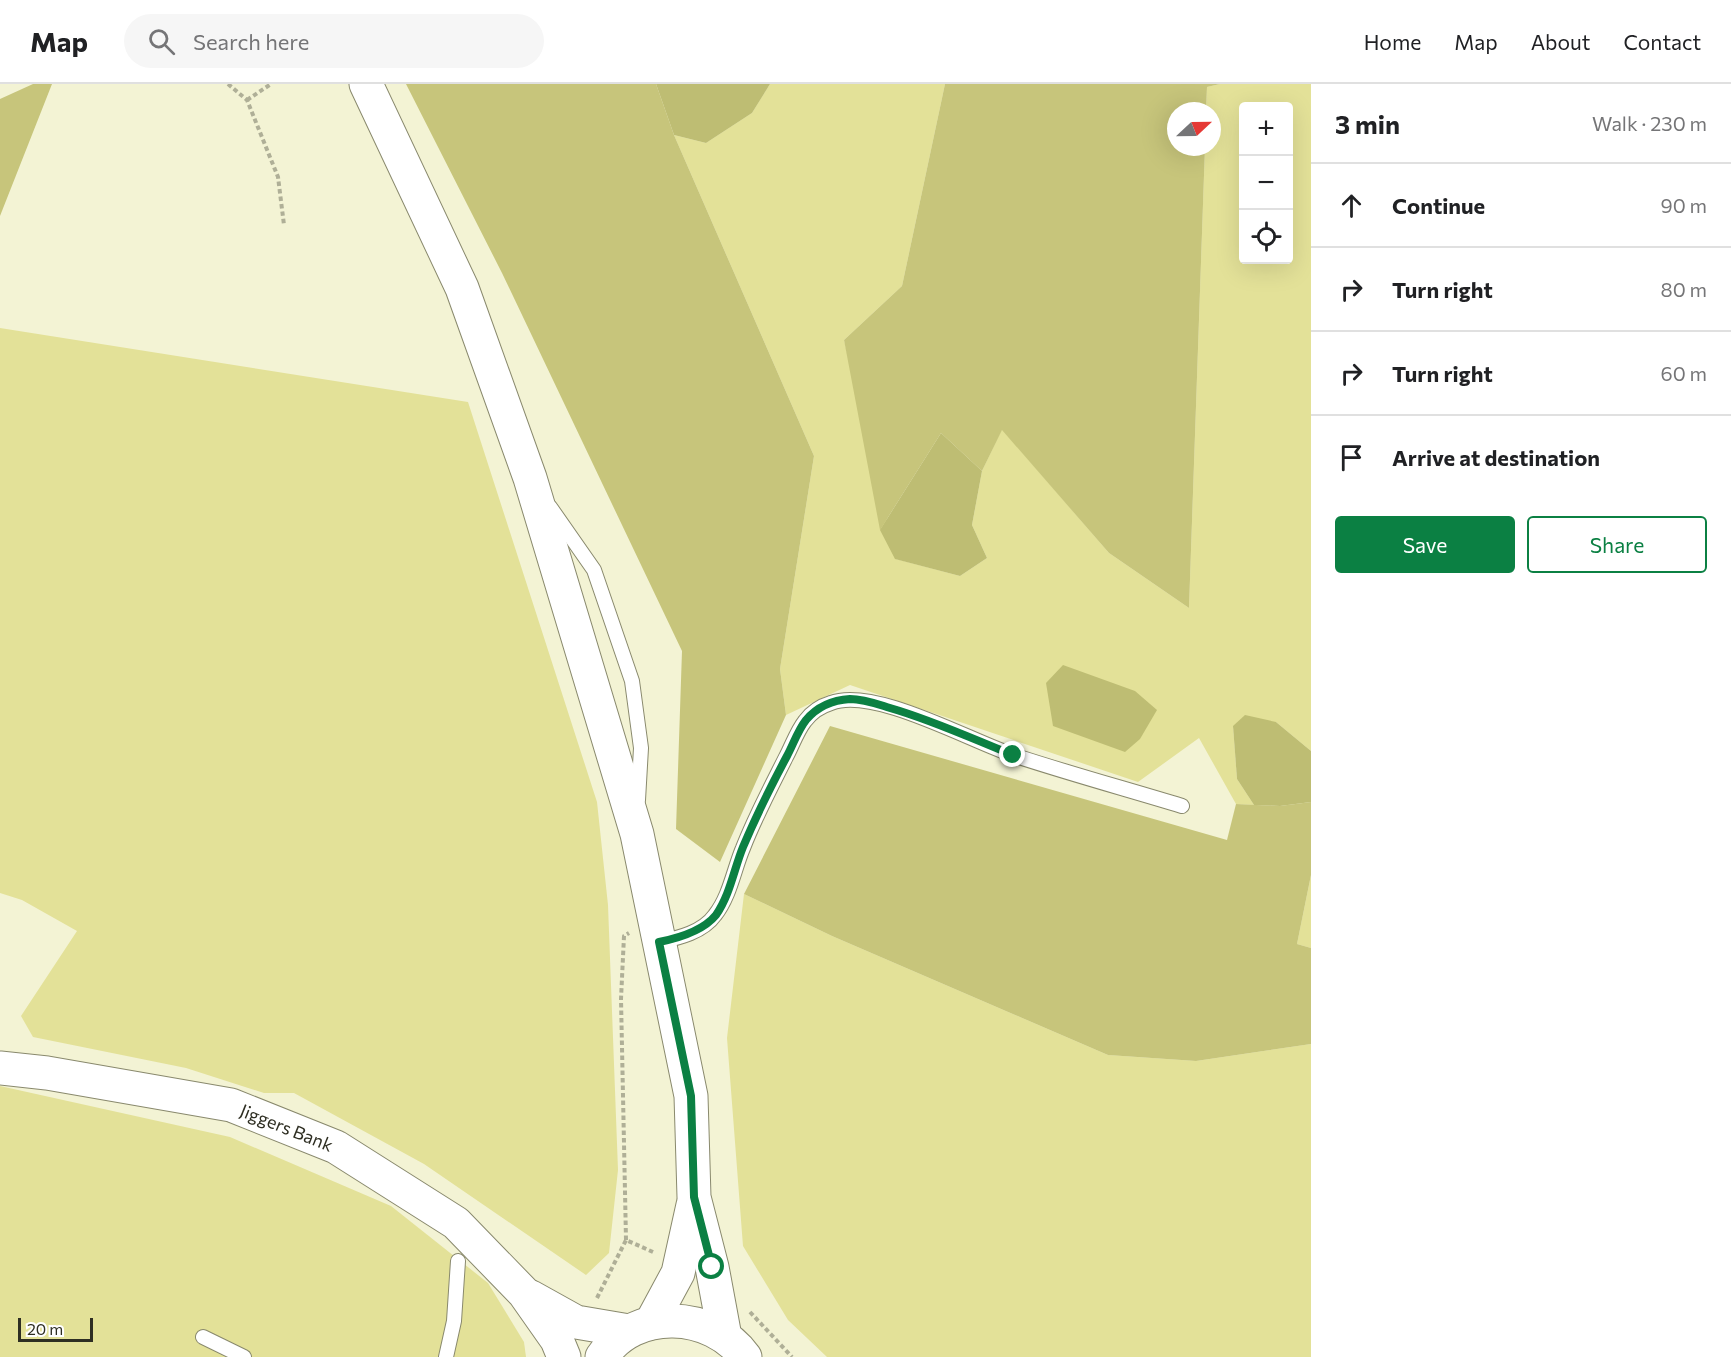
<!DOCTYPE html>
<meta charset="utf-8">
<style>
:root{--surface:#fff;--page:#f6f6f6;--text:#202124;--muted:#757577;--line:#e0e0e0;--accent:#0b8043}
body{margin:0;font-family:Commissioner,sans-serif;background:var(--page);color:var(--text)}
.controls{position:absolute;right:18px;top:18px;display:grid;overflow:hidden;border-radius:6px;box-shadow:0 6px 24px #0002}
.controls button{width:54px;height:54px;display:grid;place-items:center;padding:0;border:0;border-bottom:2px solid var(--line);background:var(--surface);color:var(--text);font:30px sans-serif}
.compass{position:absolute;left:1167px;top:18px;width:54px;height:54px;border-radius:50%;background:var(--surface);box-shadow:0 6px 24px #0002;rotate:68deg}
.scale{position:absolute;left:18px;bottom:15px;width:75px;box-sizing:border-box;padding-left:6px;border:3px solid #2e2e22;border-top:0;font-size:16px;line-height:21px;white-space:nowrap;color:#2e2e22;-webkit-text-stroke:4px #fff;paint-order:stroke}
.stop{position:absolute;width:18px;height:18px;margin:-14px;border:4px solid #0b8043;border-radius:50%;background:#fff}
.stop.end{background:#0b8043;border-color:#fff;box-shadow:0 2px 6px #0008}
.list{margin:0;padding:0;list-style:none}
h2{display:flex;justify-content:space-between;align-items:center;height:78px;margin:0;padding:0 24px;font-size:26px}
h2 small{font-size:20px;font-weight:400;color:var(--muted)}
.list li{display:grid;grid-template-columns:39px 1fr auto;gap:18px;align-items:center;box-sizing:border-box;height:84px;padding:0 24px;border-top:2px solid var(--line)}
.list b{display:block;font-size:22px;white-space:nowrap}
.list em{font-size:20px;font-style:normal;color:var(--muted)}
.actions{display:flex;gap:12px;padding:18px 24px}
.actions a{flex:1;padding:14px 0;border:2px solid var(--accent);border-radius:6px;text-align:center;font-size:21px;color:var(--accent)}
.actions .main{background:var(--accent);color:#fff}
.icon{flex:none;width:33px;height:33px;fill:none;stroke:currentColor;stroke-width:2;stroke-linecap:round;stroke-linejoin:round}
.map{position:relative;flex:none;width:1311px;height:1273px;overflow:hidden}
header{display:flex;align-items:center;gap:36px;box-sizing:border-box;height:84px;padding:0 30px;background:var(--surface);border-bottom:2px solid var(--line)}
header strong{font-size:28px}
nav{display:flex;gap:33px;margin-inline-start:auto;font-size:21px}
.search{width:420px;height:54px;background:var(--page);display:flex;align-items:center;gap:15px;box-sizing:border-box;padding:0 21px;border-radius:33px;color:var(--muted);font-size:22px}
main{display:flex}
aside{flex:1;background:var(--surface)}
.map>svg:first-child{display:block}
</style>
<header>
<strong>Map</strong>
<div class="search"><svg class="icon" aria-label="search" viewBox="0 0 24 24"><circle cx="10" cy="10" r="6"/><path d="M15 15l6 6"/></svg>Search here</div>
<nav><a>Home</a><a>Map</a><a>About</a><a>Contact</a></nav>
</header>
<main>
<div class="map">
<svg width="1311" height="1273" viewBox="0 0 1311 1273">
<rect width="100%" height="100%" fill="#f3f3d4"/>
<g fill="#e3e198" fill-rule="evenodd">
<path d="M770,0H945L902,202L844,256L896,475L960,492L987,474L972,441L982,387L1002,345L1109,469L1189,524L1205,63H1212V27H1206L1207,3L1220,0H1311V667L1276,638L1233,642L1237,695L1254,721L1236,720L1199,654L1138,698L850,601L786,631L780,585L814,372L674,51L706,59L752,29ZM1244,22H1288V176H1244Z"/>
<polygon points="0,244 468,318 597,718 608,821 618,1086 609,1169 586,1191 424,1080 294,1009 264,1009 186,984 33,953 21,932 77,847 22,816 0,809"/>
<polygon points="1311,791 1311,864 1297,860"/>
<polygon points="744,810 832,852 1108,971 1196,977 1311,960 1311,1273 827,1273 788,1236 743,1162 727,954"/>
<polygon points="0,1002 230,1053 391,1122 488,1199 524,1258 526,1273 0,1273"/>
</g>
<g fill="#c7c57b">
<polygon points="33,0 52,0 0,132 0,15"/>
<polygon points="406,0 656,0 674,51 814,372 780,585 786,631 720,778 676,745 682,567 502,189"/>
<polygon points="945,0 1220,0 1207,3 1206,27 1176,27 1176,63 1205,63 1189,524 1109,469 1002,346 982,387 941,349 880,446 844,256 902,202"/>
<polygon points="830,642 1227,756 1236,720 1280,722 1311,718 1311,791 1297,860 1311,864 1311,960 1196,977 1108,971 832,852 744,810"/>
</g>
<g fill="#bebd73">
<polygon points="656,0 770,0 752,29 706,59 674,51"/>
<polygon points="941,349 982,387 972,441 987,474 960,492 895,475 880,446"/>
<polygon points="1063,581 1135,607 1157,626 1140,655 1125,668 1053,642 1046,599"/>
<polygon points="1245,631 1276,638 1311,667 1311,718 1280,722 1254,721 1237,695 1233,642"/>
</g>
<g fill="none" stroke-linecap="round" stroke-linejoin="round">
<g stroke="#89896d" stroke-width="16">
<g id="service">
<polyline points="550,423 594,486 632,597 641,664 638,716"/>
<path d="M659,858C679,854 703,848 715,831C730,812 734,785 743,764C755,733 771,703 786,673C792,662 797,647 805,637C811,629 821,622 831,619C874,602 972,658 1016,672C1071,690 1126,705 1182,722"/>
<polyline points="203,1253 244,1273"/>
<polyline points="446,1273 454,1237 458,1177"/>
</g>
</g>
<g stroke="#89896d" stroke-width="35">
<g id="tertiary">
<path id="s1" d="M0,984L47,989L231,1021L336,1063L456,1139L524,1209L557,1256L564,1273"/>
<polyline points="531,1213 576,1238 629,1247"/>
</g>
</g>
<g stroke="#89896d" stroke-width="35">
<g id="primary">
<polyline points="366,0 462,204 530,394 637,750 691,1012 694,1113 712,1183 725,1253"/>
<polyline points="651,1239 678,1189 693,1121"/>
<path d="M602,1273C634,1223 712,1227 745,1273"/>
</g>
</g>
<g stroke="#afaf97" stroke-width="4" stroke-dasharray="4.5 3" stroke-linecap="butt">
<polyline points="228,0 247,16 278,93 284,141"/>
<polyline points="247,16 271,0"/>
<polyline points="626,1156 621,915 624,852 629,849"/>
<polyline points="597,1214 626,1156 653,1168"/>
<polyline points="750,1228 792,1273"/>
</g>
<use href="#service" stroke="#fff" stroke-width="14"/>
<use href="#tertiary" stroke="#fff" stroke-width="33"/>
<use href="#primary" stroke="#fff" stroke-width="33"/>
</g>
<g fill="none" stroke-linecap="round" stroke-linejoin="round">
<path stroke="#0b8043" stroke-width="8" d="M712,1183L694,1113L691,1012L659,858C679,854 703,847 716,831C730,811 734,785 743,763C756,732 771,702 787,672C793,661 798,646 806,636C817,623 833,616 850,615C864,615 877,620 890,624C932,636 973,655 1013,671"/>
</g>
<g text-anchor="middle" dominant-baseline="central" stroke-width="6" stroke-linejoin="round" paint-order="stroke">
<g font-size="18" fill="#2e2e22" stroke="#fff">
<text stroke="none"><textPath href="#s1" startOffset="294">Jiggers Bank</textPath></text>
</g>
</g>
</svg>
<div class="controls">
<button>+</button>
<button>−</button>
<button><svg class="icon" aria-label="locate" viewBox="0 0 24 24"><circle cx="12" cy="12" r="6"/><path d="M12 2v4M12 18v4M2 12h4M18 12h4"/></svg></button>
</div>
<svg class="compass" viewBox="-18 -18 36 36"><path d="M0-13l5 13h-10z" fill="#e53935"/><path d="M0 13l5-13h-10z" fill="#757577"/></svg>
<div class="scale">20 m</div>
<div class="stop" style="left:712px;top:1183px"></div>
<div class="stop end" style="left:1013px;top:671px"></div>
</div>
<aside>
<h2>3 min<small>Walk · 230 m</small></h2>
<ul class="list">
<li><svg class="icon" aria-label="ahead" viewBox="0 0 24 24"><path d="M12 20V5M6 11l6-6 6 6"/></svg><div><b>Continue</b></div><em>90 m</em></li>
<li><svg class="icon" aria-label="right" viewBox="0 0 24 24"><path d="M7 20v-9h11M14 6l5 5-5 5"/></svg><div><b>Turn right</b></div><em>80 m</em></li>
<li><svg class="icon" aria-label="right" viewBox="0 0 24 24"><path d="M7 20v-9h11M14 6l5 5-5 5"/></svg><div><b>Turn right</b></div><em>60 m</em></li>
<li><svg class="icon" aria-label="arrive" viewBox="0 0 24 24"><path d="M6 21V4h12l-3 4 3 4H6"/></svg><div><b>Arrive at destination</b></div></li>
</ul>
<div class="actions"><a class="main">Save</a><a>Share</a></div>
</aside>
</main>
